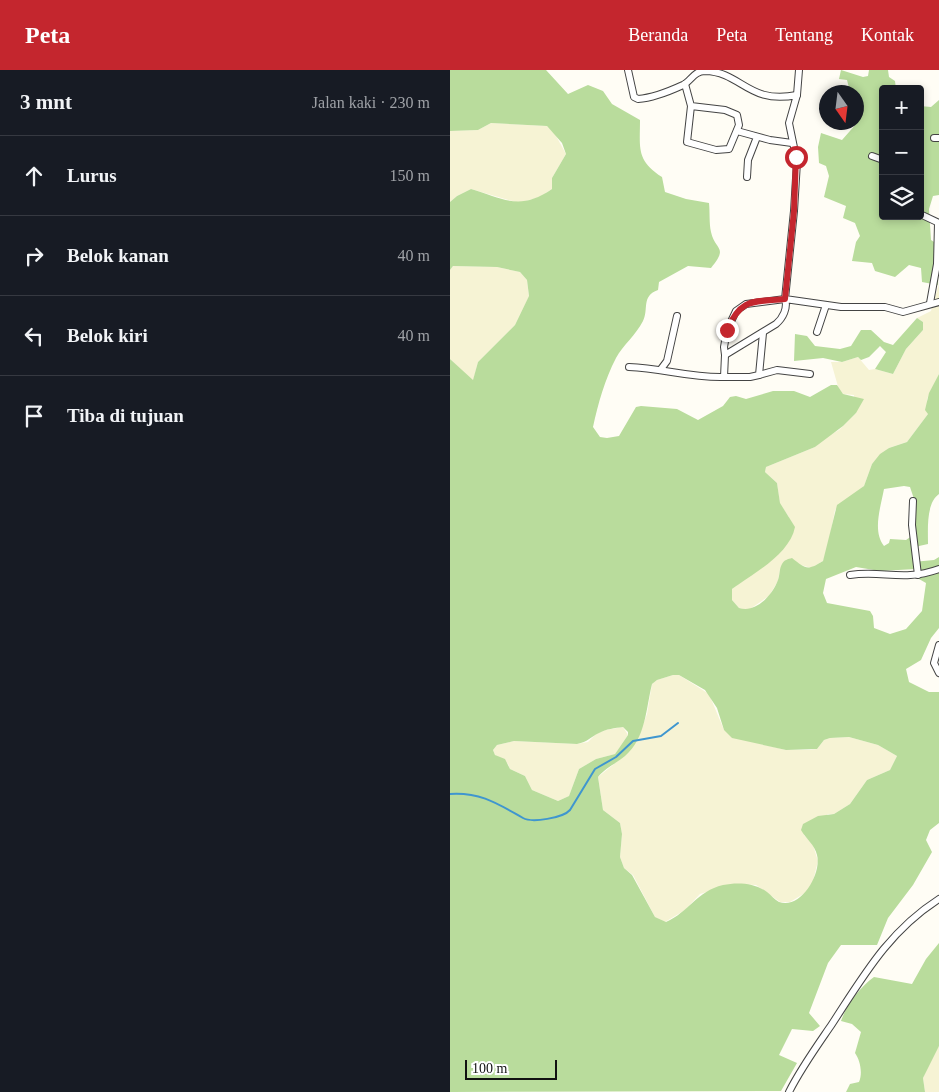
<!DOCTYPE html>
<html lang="id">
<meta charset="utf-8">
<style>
:root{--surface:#171b24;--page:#20242c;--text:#f1f3f6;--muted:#9ea1a6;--line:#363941;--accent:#c4262e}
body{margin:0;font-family:Georgia,serif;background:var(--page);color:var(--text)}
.controls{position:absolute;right:15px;top:15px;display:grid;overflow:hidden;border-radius:5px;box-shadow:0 2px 8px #0003}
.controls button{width:45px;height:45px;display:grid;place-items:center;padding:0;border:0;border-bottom:1px solid var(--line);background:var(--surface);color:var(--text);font:25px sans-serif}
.compass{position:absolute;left:369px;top:15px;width:45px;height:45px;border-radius:50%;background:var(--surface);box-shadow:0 2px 8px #0003;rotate:166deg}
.scale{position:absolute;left:15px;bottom:12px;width:92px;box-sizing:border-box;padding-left:5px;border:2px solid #111;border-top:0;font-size:14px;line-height:18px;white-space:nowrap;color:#111;-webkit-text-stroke:4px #fff;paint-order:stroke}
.stop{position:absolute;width:15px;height:15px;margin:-11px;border:4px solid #c4262e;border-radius:50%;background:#fff}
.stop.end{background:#c4262e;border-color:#fff;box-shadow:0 1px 5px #0008}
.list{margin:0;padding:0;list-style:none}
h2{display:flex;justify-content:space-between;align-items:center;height:65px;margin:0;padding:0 20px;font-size:21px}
h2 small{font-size:16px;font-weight:400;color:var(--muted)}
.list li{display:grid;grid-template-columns:32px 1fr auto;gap:15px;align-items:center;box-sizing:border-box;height:80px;padding:0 20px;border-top:1px solid var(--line)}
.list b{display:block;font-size:19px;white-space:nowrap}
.list em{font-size:16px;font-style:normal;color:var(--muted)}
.icon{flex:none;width:28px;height:28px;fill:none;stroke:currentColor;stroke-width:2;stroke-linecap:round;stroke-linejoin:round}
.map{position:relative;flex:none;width:489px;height:1022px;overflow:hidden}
header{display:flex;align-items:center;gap:30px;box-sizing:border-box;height:70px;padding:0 25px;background:var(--accent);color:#fff}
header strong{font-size:24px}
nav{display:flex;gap:28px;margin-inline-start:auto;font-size:18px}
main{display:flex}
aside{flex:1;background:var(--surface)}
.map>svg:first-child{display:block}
</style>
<header>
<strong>Peta</strong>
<nav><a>Beranda</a><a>Peta</a><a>Tentang</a><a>Kontak</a></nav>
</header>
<main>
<aside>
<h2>3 mnt<small>Jalan kaki · 230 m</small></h2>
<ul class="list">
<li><svg class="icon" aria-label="ahead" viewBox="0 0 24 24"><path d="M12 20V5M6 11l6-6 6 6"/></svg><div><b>Lurus</b></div><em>150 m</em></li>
<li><svg class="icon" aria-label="right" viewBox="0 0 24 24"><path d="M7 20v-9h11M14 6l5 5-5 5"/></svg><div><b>Belok kanan</b></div><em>40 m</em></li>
<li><svg class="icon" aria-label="left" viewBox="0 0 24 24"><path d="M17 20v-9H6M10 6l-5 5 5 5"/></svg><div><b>Belok kiri</b></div><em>40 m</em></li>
<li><svg class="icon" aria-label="arrive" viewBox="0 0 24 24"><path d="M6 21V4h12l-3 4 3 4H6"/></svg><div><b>Tiba di tujuan</b></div></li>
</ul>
</aside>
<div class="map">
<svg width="489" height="1022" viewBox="0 0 489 1022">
<rect width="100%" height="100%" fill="#fffdf5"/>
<g fill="#f6f3d4">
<polygon points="41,53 97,56 105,64 116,84 102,108 102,119 90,127 69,133 21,119 7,126 0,132 0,61 28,60"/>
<polygon points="3,196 47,197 70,202 77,210 79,227 65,255 28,292 23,311 0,289 0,200"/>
<polygon points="489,214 489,304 477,329 478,344 457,372 439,378 422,394 414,416 385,440 377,481 373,491 361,498 351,495 330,499 328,511 319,526 300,539 295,540 289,538 282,530 282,519 331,480 339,447 330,434 327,413 315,402 316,397 365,377 374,368 389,360 406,343 404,325 393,324 389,320 381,292 392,292 408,287 419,300 425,299 443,304 456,279 473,260 473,252 467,248 481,241"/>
<polygon points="223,605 229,605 259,624 274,660 311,674 336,680 361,680 367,679 374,670 380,668 399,667 428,675 447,686 440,700 417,710 400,734 384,744 378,744 354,765 363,775 368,791 362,815 355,823 340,832 330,832 306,815 284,814 250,824 235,840 215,852 205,847 183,805 174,798 170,787 172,764 170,753 153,740 148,707 179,682 189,666 197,644 202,614 207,610"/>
<polygon points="173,657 178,665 165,684 146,689 129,699 119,726 108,731 82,720 75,706 60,699 58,694 45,685 43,680 47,675 64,671 127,674 138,672 146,664 155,660"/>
<polygon points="489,976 489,1022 475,1022 473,1008 481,988"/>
</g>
<g fill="#b9dc9c" fill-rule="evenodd">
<path d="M0,0H96L118,24L138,15L153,21L162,34L190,50C190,78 186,90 212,107L215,122L236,129L259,133C260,142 259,153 261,162C265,181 279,176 261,198L238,196L209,212L208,220C191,226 199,239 193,251C186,265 173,275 166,288C155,309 148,334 143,357L150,367L157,368L169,366L186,337L191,336L227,339L248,350L273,336L280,327L286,326L296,329L323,321H344L360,327L381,315H387L393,324L414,329L406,343L393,356L365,377L316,397L315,402L327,413L330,433L345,457C340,484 303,504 282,519V530L289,538C306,544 323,524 328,510C330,505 329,499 332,494C334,490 338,489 342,488C356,499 357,501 373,491L387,435L414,416L422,394L430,384L439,378L457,372L478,344L475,340L479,323L489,304V424C476,433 478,459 478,474L469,476L462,482L463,492L484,490L489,487V558L481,568L471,590L456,599L459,612L479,622H489V753L480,760L476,770L482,782L463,815L438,848L427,875H391L378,893L359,943L370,956L363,961L342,959L329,985L347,993L331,1021L0,1022V289L23,310L28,292L65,255L79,226L77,210L70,202L47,197L3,196L0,200V132L7,126L21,119C54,129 70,141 102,119V108L116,84L112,73L97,56L41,53L28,60L0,61ZM454,416L460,417L466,435V463L456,470L440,469L439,473L434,476C422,461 431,436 434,419ZM406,497L430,501L466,499L469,509L476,513L472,541L456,559L440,564L424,558L423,546L420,541L377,533L373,523L376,509ZM223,605H229L255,620L267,638L274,660L282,668L336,680L367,679L374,670L380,668L399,667L428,675L447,686L440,700L417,710L400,734L384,744L368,746L353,754L351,760C356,769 365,775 367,785C372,803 351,840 329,832C325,830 321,825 317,822C305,813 288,812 273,815C247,821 239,842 216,852L205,847L182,805L174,798L170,787L172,764L170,753L153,740L148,707C155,698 167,693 175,686C196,668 196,638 202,614L207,610ZM173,657L178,662V665L165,684L146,689L129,699L119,726L108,731L82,720L75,706L60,699L55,689L45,685L43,680L47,675L64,671L127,674C138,672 140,667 149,663C156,659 165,658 173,657Z"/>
<polygon points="391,0 413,7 418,6 419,0 438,0 439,7 445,11 446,19 433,19 433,146 470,146 470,36 481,37 489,30 489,125 483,126 479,139 481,170 489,175 488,215 472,212 471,198 459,195 445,207 425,201 422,193 402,191 406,172 410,166 405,153 393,148 396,136 374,127 379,106 376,96 369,93 368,77 371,63 392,70 407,53 407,22 400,22 397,10 389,9"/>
<polygon points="467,248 473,252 473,260 456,279 443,304 425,299 436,282 430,276 419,287 411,290 408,287 392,292 373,288 344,291 345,264 357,266 365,276 390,279 401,276 411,260 421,260 434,272 443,275"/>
<path d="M489,873V976L473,1008L475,1022H396L400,1014L409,1012C413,1003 410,990 405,983L411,962L402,954L391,951C397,934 410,917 424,907L462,914L476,889Z"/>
</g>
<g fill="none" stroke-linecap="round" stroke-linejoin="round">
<path stroke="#3f96cf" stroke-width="2" d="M0,724C31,722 48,734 73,748C82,753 113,748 120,740L145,699L166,687L183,671L211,666L228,653"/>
<g stroke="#444" stroke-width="8">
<g id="street">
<path d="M178,0L184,27L188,29C202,28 220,21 233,15C241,11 244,1 255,1C292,2 298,35 347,25L339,53L347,92L344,141L335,229C338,238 333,248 326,254L275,285L274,277L277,260L286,241L296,234L335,229L391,237H435L453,242L489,232"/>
<polyline points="235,14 241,36 237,72 266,80 279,79 289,55 287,45 275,40 241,36"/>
<polyline points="347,25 349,0"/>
<polyline points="287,61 320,70 342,73"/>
<polyline points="484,68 489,68"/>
<polyline points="422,86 433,90"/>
<polyline points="297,107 298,90 307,67"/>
<polyline points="470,144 489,153"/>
<polyline points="480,233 487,194 488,153"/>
<polyline points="367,262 376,235"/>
<polyline points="275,285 274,307 300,307 309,305 313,263"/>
<path d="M179,297C212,298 240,308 274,307"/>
<polyline points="211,299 217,291 227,246"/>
<polyline points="309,305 327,300 360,304"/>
<polyline points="463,431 462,455 468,505"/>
<path d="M400,505C433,500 453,512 489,499"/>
<polyline points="489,575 484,593 489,603"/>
<path d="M339,1022C351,998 367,976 382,954C414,905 439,861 489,829"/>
</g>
</g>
<use href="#street" stroke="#fff" stroke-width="6"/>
</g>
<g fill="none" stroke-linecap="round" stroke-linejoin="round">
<path stroke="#c4262e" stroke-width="6" d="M277,260C291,227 304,232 335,229L344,141L346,87"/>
</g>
</svg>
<div class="controls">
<button>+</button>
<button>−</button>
<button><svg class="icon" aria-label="layers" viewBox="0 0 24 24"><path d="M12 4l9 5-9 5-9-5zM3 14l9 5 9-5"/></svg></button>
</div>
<svg class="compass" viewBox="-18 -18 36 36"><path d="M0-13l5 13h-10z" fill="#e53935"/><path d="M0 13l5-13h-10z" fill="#9ea1a6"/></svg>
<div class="scale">100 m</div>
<div class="stop" style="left:346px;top:87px"></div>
<div class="stop end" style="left:277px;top:260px"></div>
</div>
</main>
